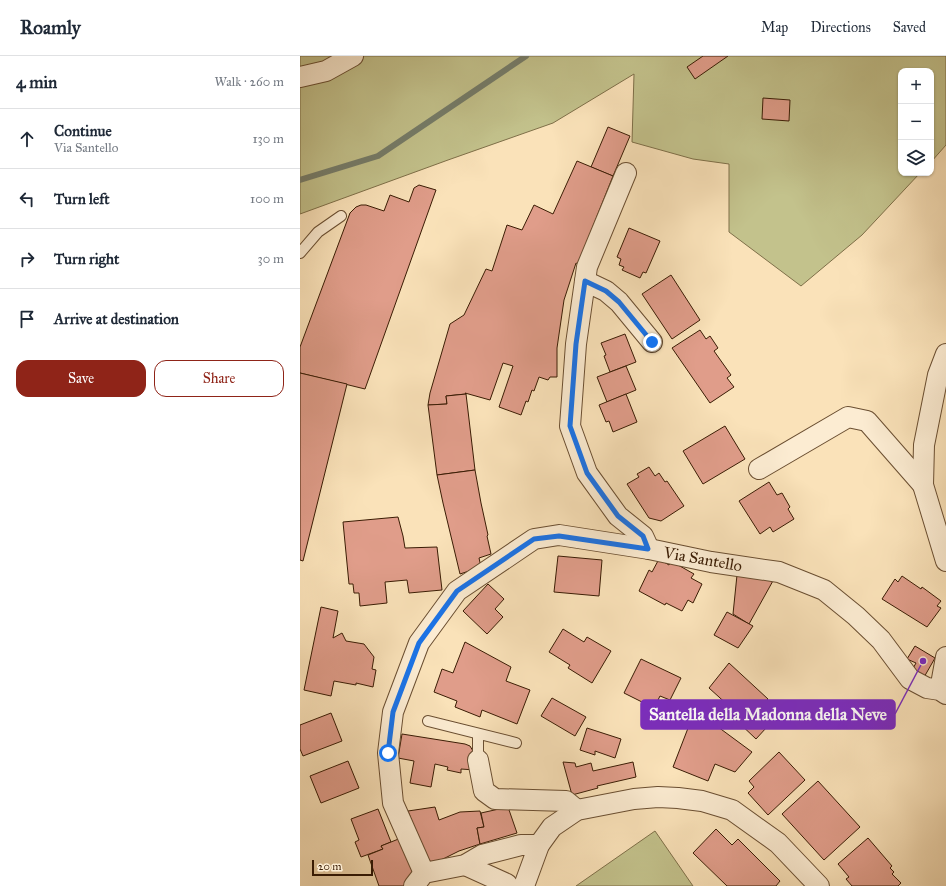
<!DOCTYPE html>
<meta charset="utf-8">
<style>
:root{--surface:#fff;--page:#f2f2f3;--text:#1f2937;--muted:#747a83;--line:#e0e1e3;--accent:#8f2418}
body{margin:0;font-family:"IM FELL Great Primer",serif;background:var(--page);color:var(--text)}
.controls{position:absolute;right:12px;top:12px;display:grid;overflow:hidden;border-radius:8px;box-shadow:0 1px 3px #0004}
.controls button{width:36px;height:36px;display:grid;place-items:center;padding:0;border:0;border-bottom:1px solid var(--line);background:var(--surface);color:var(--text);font:20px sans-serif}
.scale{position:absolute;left:12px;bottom:10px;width:61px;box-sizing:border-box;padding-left:4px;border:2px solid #3a1c04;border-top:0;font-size:11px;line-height:14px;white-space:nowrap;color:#3a1c04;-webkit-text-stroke:3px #fcecd2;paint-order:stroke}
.stop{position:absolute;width:12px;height:12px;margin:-9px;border:3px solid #1a73e8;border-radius:50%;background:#fff}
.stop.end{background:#1a73e8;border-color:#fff;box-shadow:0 1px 4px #0008}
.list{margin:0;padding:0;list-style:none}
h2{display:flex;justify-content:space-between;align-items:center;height:52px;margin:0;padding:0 16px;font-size:17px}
h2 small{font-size:13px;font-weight:400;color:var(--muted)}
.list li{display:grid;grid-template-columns:26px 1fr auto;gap:12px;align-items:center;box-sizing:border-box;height:60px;padding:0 16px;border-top:1px solid var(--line)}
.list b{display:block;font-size:15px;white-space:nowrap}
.list p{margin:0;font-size:13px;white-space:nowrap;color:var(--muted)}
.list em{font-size:13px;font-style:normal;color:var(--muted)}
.actions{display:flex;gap:8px;padding:12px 16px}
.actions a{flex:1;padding:9px 0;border:1px solid var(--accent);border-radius:12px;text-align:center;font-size:14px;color:var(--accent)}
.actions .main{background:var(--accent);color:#fff}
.icon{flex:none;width:22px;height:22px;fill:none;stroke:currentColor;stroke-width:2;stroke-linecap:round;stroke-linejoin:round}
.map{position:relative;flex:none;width:646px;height:830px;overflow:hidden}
header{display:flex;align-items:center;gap:24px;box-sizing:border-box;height:56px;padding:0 20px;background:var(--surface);border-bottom:1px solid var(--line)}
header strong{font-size:19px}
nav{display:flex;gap:22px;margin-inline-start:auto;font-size:14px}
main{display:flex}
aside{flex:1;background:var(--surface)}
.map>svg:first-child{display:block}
</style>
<header>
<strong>Roamly</strong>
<nav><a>Map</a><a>Directions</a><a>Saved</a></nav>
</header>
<main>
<aside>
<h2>4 min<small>Walk · 260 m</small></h2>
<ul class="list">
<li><svg class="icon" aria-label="ahead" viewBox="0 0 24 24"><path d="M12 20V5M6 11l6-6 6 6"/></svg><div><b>Continue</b><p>Via Santello</p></div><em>130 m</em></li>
<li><svg class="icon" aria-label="left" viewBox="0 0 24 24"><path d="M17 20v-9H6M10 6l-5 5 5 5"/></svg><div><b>Turn left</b></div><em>100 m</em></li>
<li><svg class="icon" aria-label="right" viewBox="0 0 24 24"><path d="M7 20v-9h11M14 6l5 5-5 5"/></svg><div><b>Turn right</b></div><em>30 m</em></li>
<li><svg class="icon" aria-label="arrive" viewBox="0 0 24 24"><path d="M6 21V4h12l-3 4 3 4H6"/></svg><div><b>Arrive at destination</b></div></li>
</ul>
<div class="actions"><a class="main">Save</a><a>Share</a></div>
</aside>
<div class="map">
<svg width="646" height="830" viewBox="0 0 646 830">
<rect width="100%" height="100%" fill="#fae2b9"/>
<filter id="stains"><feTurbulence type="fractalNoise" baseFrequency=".005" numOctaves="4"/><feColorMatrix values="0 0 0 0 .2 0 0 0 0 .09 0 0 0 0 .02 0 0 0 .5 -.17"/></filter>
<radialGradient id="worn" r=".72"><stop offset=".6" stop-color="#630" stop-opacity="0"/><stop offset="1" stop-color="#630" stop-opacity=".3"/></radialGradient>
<g fill="#c3c28c" stroke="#7e6f48">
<polygon points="0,0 646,0 646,89 631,106 631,15 601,15 601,117 620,117 562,179 501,230 429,176 429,108 393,103 332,86 334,18 253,67 148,104 0,158"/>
<polygon points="355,775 393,830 276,830"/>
</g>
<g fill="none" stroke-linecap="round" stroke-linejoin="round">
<polyline stroke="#767d6a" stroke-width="6" points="0,124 78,100 226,0"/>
</g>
<g fill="#e09d8a" stroke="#3a1c04">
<polygon points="403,0 428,0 395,23 387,11"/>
<polygon points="463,42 490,44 489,65 462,63"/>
<polygon points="308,71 330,80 313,120 291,111"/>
<polygon points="277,105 313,120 278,208 276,207 264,244 257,292 257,321 250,321 248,324 239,321 234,335 232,334 228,346 226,345 221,359 199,351 213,310 203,307 190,344 165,337 166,338 146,340 147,348 128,349 130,337 150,268 164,259 186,213 192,215 207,169 222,174 234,149 253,158"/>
<polygon points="119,129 136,134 65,333 0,317 0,291 50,157 56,151 61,149 66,149 84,155 90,139 109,146 114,132"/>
<polygon points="329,172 360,185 346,217 343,216 340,222 322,214 324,211 319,209 321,203 317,201"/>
<polygon points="371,219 400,264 372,283 342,238"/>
<polygon points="400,274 406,283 410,280 418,292 414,295 431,319 427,322 434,331 410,347 372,292"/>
<polygon points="325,278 336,306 310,316 304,300 306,299 301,287"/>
<polygon points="326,310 336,334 307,346 297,321"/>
<polygon points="0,317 47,328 3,505 0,504"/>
<polygon points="166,338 175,414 137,419 128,349 147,348 146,340"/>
<polygon points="326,338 337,366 313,376 309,365 306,366 299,349"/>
<polygon points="425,370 445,403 403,428 383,395"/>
<polygon points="349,411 355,420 359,417 365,426 367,425 384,450 361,465 349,462 327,428 339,421 337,418"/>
<polygon points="175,414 181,447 188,479 187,480 191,498 179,502 181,511 160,518 143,447 137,419"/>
<polygon points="469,426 477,439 482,437 490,451 488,453 494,463 473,476 470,471 460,478 439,445"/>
<polygon points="98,461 103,480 105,492 137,491 142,534 109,537 107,524 85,526 87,547 60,550 59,537 54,537 53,528 49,528 43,466"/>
<polygon points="258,500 302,504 299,540 254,536"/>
<polygon points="359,503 369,509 371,505 394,518 391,522 402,528 393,547 388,544 382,555 366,547 365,549 339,535 349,514 352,516"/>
<polygon points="437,519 474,523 449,568 433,558"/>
<polygon points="602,520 621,533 622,531 641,545 637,550 641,552 627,571 582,543 595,523 598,526"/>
<polygon points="188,528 204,543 195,553 203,561 187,578 163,555"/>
<polygon points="21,551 38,555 33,582 42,577 46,585 64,588 74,601 72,613 76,614 73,631 56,627 56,629 34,625 31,640 4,634"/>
<polygon points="427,556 453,570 438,592 414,579"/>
<polygon points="263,573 284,586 287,581 311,595 292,627 268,612 270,609 249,596"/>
<polygon points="165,586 211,611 206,625 230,634 217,668 182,654 180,661 155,651 157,645 134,636 142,613 153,617"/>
<polygon points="615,590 635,602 623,623 611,616 616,607 607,603"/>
<polygon points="341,603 381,622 370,644 360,640 354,652 324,637"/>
<polygon points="429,607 468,643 464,648 477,660 456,683 436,664 440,660 409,632"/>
<polygon points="252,642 286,661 275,680 241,660"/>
<polygon points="395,654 452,696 435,716 415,708 408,725 373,711"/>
<polygon points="31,657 42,685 3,700 0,693 0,669"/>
<polygon points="287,672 321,683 315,702 295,695 295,699 280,694"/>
<polygon points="102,678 165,688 170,690 173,695 175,714 161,713 161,717 147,714 148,711 135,708 131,731 110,727 114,705 98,702"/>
<polygon points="479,696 505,724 468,759 448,737 454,731 449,725"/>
<polygon points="48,705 59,732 21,747 10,720"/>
<polygon points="263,706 275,707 276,711 291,707 293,715 333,706 336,721 297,730 298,732 272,739"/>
<polygon points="518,725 560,771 524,804 482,758"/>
<polygon points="135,751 139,764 160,756 180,755 184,771 177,772 180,788 159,795 137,806 132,806 127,804 108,755"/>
<polygon points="208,751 217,777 180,788 177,772 184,771 181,757"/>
<polygon points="78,753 91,786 81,790 83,793 61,801 55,786 59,784 51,763"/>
<polygon points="416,773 432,789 438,783 480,825 476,830 427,830 393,797"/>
<polygon points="101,782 113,817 109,830 79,830 68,799 83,793 81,790"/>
<polygon points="568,782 592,810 590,812 594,816 592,818 601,827 598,830 552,830 546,823 549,821 538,808"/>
</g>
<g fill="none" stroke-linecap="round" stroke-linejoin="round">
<g stroke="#6a4e31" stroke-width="12">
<g id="lane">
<polyline points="0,197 18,176 41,160"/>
<polyline points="128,665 216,687"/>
<polyline points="178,678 178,704"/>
</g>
</g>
<g stroke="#6a4e31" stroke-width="22">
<g id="street">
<polyline points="0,21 26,15 53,0"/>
<polyline points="326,117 287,211 276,288 270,370 287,417 318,460 343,480 349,493"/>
<polyline points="285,225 306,235 319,246 352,286"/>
<polyline points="646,298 638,319 624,389 623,429 646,505"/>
<polyline points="459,413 548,361 567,365 623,429"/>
<polyline points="640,634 646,601"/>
<polyline points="178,704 184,735 195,743 266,745 277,754"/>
<polyline points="165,809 207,828 208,830"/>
<polyline points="124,817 93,747 88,697 93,656 119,587 157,535 234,483 259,479 349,493 411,506 479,516 524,534 556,560 581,584 610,623 627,632 640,634 646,638"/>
<polyline points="114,830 124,817 165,809 182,799 221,789 239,789"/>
<polyline points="224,830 239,789 252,771 277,754 334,743 358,741 378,742 402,745 432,754 478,787 519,830"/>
</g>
</g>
<use href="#lane" stroke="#fcecd2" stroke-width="10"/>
<use href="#street" stroke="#fcecd2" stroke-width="20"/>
</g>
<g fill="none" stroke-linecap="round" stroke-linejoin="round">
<polyline stroke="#1a73e8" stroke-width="5" points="88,697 93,656 119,587 157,535 234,483 259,480 348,493 343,480 318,460 287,417 270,370 276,288 285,225 306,235 319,246 352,286"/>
</g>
<g text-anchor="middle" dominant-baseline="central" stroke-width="4" stroke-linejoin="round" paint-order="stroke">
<g font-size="16" fill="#3a1c04" stroke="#fcecd2">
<text transform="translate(403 503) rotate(10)">Via Santello</text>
</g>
</g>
<path fill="none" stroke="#7b2cbf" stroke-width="1.5" d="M623 605L595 658"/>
<circle fill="#7b2cbf" stroke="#fcecd2" stroke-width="1.5" cx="623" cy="605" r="4"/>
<rect fill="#7b2cbf" stroke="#7b2cbf" stroke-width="1.5" x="341" y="644" width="254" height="29" rx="4"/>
<g font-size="17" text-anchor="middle" font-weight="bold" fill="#fff">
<text x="468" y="664">Santella della Madonna della Neve</text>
</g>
<rect width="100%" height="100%" filter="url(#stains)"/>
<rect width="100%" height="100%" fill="url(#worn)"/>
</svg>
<div class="controls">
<button>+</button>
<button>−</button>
<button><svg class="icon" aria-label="layers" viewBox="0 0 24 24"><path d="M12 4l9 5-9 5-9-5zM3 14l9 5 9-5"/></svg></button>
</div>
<div class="scale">20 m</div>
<div class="stop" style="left:88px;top:697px"></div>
<div class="stop end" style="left:352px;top:286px"></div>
</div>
</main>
